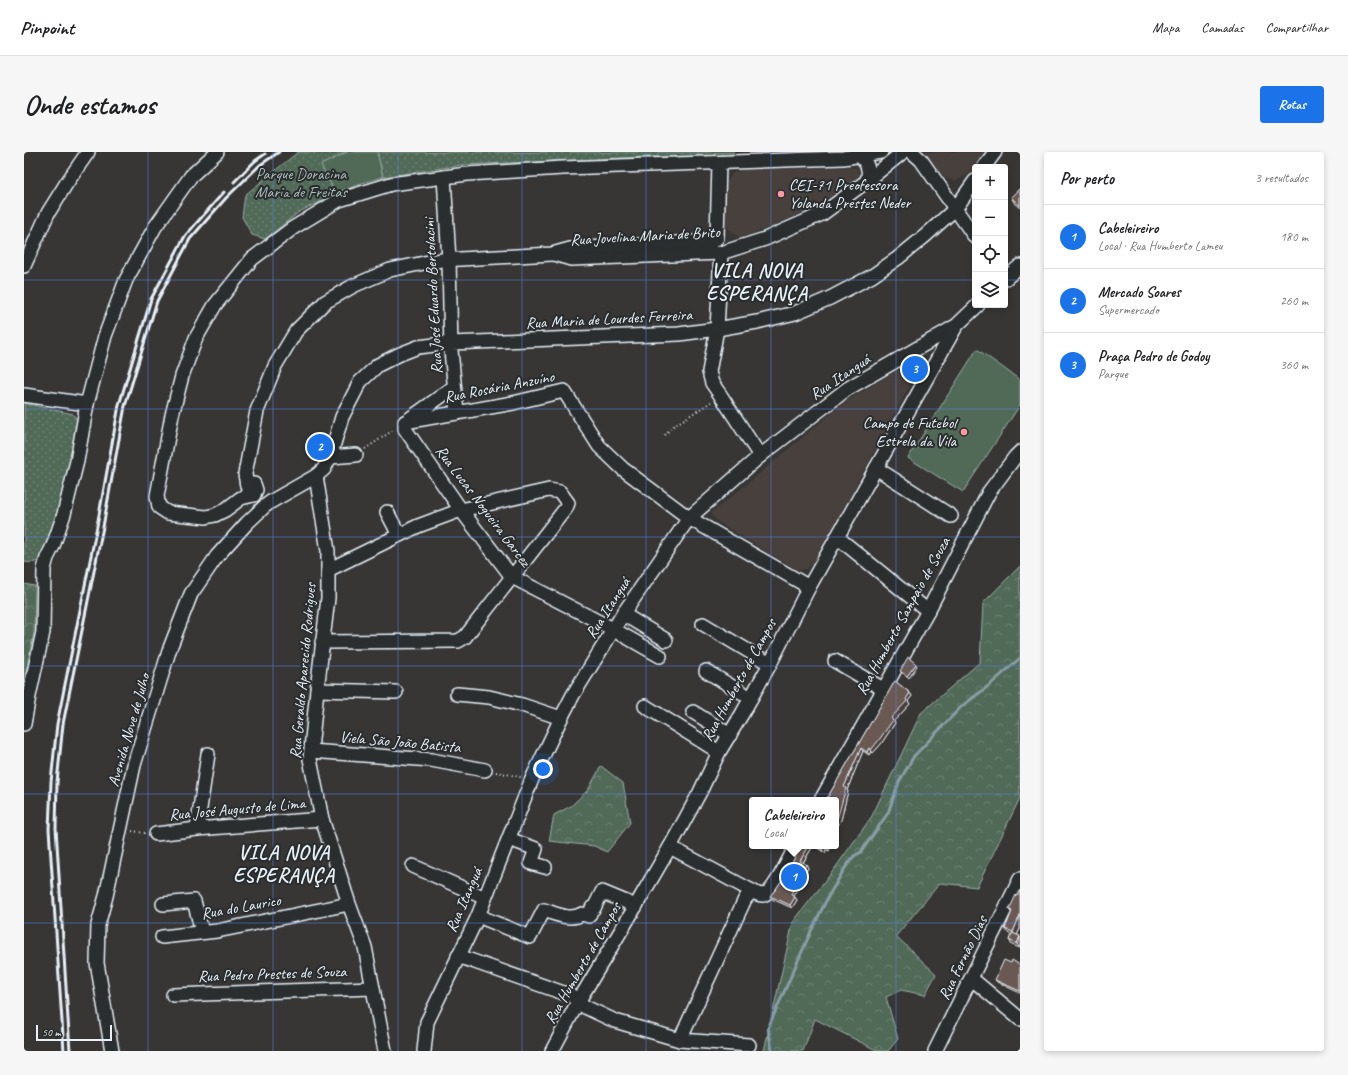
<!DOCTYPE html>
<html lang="pt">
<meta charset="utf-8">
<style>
:root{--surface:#fff;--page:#f6f6f6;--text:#202124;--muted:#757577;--line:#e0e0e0;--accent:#1a73e8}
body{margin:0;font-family:Caveat,sans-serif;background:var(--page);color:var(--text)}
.controls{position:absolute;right:12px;top:12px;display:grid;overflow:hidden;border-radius:4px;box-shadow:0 2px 6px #0003}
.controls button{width:36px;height:36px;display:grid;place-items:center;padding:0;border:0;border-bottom:1px solid var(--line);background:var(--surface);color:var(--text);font:20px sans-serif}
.scale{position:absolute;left:12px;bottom:10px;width:76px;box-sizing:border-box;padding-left:4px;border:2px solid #e8f1f8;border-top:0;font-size:11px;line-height:14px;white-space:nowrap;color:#e8f1f8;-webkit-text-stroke:3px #2a2d2e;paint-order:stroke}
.you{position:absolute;left:519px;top:617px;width:14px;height:14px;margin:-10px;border:3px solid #fff;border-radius:50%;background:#1a73e8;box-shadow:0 0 0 6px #1a73e833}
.badge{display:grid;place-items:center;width:26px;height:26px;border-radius:50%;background:var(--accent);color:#fff;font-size:13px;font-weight:700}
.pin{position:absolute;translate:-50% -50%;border:2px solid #fff;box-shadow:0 1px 4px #0006}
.popup{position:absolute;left:725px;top:645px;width:90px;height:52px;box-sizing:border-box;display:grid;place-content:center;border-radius:4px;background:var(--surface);filter:drop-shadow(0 1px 3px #0005);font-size:13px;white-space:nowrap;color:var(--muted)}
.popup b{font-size:15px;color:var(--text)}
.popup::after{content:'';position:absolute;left:50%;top:100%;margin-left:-8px;border:8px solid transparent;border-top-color:var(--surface)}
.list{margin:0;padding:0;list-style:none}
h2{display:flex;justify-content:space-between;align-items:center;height:52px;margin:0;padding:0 16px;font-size:17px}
h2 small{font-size:13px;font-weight:400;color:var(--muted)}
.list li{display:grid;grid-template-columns:26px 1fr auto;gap:12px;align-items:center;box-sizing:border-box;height:64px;padding:0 16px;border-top:1px solid var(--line)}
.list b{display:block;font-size:15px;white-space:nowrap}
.list p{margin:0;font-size:13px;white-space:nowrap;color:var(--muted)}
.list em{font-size:13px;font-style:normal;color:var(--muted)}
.icon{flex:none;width:22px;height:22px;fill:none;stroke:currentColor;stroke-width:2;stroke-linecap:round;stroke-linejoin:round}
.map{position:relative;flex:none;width:996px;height:899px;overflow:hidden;border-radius:4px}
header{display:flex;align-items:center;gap:24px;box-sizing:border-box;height:56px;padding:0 20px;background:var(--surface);border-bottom:1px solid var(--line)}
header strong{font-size:19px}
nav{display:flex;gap:22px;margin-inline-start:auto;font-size:14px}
.intro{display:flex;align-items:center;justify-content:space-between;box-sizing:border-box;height:96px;padding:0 24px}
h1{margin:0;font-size:28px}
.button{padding:10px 18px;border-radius:4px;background:var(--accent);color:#fff;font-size:14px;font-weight:700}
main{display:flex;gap:24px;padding:0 24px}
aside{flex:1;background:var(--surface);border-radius:4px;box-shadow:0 2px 6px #0003}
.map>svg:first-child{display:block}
</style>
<header>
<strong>Pinpoint</strong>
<nav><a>Mapa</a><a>Camadas</a><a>Compartilhar</a></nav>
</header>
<div class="intro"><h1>Onde estamos</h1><a class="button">Rotas</a></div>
<main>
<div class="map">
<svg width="996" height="899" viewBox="0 0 996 899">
<defs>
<pattern id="green-dots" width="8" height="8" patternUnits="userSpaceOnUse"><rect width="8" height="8" fill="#516a58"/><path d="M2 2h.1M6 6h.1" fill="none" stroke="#6a8071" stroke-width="1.8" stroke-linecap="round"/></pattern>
<pattern id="forest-crowns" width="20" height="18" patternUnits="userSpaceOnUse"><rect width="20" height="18" fill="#516a58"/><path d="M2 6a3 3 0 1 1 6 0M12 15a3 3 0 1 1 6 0" fill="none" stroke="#6a8071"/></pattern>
</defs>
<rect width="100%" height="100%" fill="#373635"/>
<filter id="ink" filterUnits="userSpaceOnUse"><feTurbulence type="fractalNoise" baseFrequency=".025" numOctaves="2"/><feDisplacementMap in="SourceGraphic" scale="8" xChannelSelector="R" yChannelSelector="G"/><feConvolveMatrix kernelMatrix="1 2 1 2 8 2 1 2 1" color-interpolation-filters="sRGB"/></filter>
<g filter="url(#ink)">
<g fill="#46403e">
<polygon points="901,0 963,0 945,22 931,29 920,26"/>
<polygon points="819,15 833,16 835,21 835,25 795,53 763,68 724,84 714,84 702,75 701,66 703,30 709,21 718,18"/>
<polygon points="883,213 892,222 791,409 783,417 773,418 694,370 688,364 688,360 723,332 823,248"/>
</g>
<g fill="url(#green-dots)" stroke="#9caea8">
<polygon points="274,0 323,0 298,13 312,42 275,60 241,87 228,83 218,65 221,43"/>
<polygon points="353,0 710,0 707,4 623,5 438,13 359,25"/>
<path d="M0,251L49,262L53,268V277L45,317L23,398C15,409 14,412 0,410Z"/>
</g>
<g fill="url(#forest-crowns)" stroke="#9caea8">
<polygon points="996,414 996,646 953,735 916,731 872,784 912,822 901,843 877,838 862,845 874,887 864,899 854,899 791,867 779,899 740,899 769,770 809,719 848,664 897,561 956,510 959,451"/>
<polygon points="0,432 11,434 10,481 0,530"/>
<polygon points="577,614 599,631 606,671 583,700 570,694 525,689 530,663 547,654 564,638"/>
</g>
<g fill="#516a58" stroke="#9caea8">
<polygon points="323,0 353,0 359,25 338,31 312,42 297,13"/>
<polygon points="953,197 996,228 996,253 939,340 884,306"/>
</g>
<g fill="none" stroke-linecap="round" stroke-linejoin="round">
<polyline stroke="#899ea4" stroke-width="3" points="748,899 744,876 788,777 805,743 821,716 830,704 837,700 864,661 875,630 890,604 937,555 967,532 996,506"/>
<g stroke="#e8f1f8" stroke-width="16">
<g id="minor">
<polyline points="888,0 897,8 951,85"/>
<path d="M836,4C844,12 846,18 843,29"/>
<polyline points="960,15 971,0"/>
<polyline points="420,25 425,108 427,198 433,261"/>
<polyline points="697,101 693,177 685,220 688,231 697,244 736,304"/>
<polyline points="530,102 547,107 697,101 741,87 798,62 843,29 879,0"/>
<polyline points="0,114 24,61 42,32 64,0"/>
<polyline points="981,127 996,114"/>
<polyline points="0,243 63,252"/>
<polyline points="384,268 430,235"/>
<polyline points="381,270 489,251 540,239 575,294 599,317 665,366 785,435"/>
<polyline points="381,270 381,277 437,358 488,425 585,475 636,504"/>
<polyline points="306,305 332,303"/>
<polyline points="852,316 927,364"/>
<polyline points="292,324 304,399 304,446 293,538 286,607 298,667 325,752 341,795 361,899"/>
<polyline points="230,332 232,338 229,343 217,346 201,358 191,363 182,365 144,361 135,355 133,344 148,263 158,224 172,186 191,153 228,107 269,76 315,48 367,32 443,22 539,16 819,6 857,0"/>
<polyline points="230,343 223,334 221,322 233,259 251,214 272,179 301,150 329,134 366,118 400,111 418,108 528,102 546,97 689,89 693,86 695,11"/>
<polyline points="363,360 375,383"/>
<polyline points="813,385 904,459"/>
<polyline points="599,462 642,488"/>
<polyline points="679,472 746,512"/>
<polyline points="298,490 434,489 441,485 542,356 544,351 536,340 525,338 437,358 394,374 304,418"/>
<polyline points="811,509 859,537"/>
<polyline points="682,519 727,546"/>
<polyline points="293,538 372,540"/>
<polyline points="433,542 465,545 498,553 537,566"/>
<polyline points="621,554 695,600"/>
<polyline points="669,560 706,583"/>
<polyline points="0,572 5,544 19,480 20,417 23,406 29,394 40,362 53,309 63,252 81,184 102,128 131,75 167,24 193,0"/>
<polyline points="287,599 407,608 461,618"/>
<polyline points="797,648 904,459 965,340 991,305 996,300"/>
<polyline points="173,677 184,602"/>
<polyline points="132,682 173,677 298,667"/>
<polyline points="485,687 512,697 507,711 521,715"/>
<polyline points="646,695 728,739"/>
<polyline points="389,714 461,746"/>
<polyline points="139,752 170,749 178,780"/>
<path d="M454,764L506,785L520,758C532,762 546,769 558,762L565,764L568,756H570L578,740L612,754"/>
<polyline points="138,785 193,779 325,752"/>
<polyline points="434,804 548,844 561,855 591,869 656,888 725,893"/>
<polyline points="948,827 996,867"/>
<polyline points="149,843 349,836"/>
<path d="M656,888L721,747L728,739C731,741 735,743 739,743C750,741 766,704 772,694"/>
<polyline points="88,899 73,811 74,773 82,744 110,613 146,496 167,442 193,404 223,371 241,354 248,349 292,324 300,317 306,305 318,265 336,230 354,213 376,202 394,195 427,191 655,182 693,177 733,170 771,161 806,146 848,124 874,106 901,84 931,57 951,29"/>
<polyline points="400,899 403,870 454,764 508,627 537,566 549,543 599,462 665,366 736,304 823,237 932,174 954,153"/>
<polyline points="528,899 554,850 607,762 646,695 676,640 695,600 718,562 746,512 785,435 931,176"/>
<polyline points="911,899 996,727"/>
</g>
</g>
<g stroke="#e8f1f8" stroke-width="2" stroke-dasharray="1 3" stroke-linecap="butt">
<polyline points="641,283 648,275 687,250"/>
<polyline points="341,297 371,277"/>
<polyline points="472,620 497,625"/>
<polyline points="108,679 121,681"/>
</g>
<use href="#minor" stroke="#2a2d2e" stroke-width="13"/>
<g stroke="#e8f1f8" stroke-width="3">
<polyline points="210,30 231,9 241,2"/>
<polyline points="40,899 25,677 27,630 33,572 73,374 95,253 127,147 161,84 200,40"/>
<polyline points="46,899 32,676 33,630 39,572 79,375 101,254 133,149 166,87 202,46 236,13 255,0"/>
</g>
</g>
<g fill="#5b4d47" stroke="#e8f1f8">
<polygon points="996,36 996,56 991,52 987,45"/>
<polygon points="871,529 886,541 888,544 884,549 886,552 870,569 871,571 857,592 849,601 847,599 845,603 839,599 823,638 824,639 817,668 812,677 812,648 802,648"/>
<polygon points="777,694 789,694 779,711 782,712 784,716 770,744 773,748 768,756 748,747 746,744 752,737 762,722"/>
<polygon points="790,694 807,694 805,699 802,698 801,701"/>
<polygon points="996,738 996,777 993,783 996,784 996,796 988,793 985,788 987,783 985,782 981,777 988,761 985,758 993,744"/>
<polygon points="987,811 996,813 996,841 973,830 971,828"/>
</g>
<g fill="#4a3e3a" stroke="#e8f1f8">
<polygon points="892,512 893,514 885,526 883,524"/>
<polygon points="886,541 888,544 884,549 886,552 870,569 871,571 857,592 849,601 847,598 867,566"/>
<polygon points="837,596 839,599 823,638 824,639 817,668 812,677 812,669 820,635"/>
<polygon points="845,596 847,599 845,603 843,600"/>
<polygon points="785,694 789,694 778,712 776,709"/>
<polygon points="804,694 807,694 805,699 803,696"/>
<polygon points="800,695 802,698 801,701 798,698"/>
<polygon points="782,712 784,716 769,745 767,742"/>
<polygon points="771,745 773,748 768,756 766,753"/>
<polygon points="996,763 996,777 992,785 989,780"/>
<polygon points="996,785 996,796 993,792"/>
</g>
<g fill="#6a5953" stroke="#e8f1f8">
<polygon points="996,36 996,54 987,45"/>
<polygon points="884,505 892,512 883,524 876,519"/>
<polygon points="871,529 886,541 882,547 883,549 867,566 869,568 855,588 847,598 845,596 843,600 837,596 820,635 822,636 814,664 812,669 812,648 802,648"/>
<polygon points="777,694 785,694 776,709 782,712 767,742 771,745 766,753 746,744 752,737 762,722"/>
<polygon points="793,694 804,694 803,696 800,695 798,698"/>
<polygon points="996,738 996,763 989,780 981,777 988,759 985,758 992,743 993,744"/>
<polygon points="988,781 996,784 993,792 985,788"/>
<polygon points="980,808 987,811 988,808 996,813 996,839 971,828"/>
</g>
</g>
<path fill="none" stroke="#5a7fe2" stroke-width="1" stroke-opacity="0.55" d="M124,0V899M249,0V899M374,0V899M498,0V899M622,0V899M747,0V899M872,0V899M0,128H951M981,128H996M0,257H996M0,385H996M0,514H996M0,642H996M0,771H996"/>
<g fill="#ff9aa2" stroke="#2a2d2e" stroke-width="1.5">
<circle cx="757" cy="42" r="4"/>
<circle cx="940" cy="280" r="4"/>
</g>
<g text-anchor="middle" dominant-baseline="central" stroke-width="4" stroke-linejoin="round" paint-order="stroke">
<g font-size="16" fill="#acbbb8" stroke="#2a2d2e">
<text x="277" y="22">Parque Doracina<tspan x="277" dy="18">Maria de Freitas</tspan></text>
</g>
<g font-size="16" fill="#e8f1f8" stroke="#2a2d2e" text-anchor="start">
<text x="765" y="33">CEI-71 Preofessora<tspan x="765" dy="18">Yolanda Prestes Neder</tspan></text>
<text x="932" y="271" text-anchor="end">Campo de Futebol<tspan x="932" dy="18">Estrela da Vila</tspan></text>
</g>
<g font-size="16" fill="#e8f1f8" stroke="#2a2d2e">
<text transform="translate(621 84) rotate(-3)">Rua Jovelina Maria de Brito</text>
<text transform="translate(409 144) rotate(-93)">Rua José Eduardo Bertolacini</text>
<text transform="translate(585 167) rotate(-3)">Rua Maria de Lourdes Ferreira</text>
<text transform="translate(816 225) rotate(-34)">Rua Itanguá</text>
<text transform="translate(475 235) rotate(-11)">Rua Rosária Anzuíno</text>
<text transform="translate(459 354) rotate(53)">Rua Lucas Nogueira Garcez</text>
<text transform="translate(584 456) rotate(-57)">Rua Itanguá</text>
<text transform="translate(879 464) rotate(-61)">Rua Humberto Sampaio de Souza</text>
<text transform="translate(279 519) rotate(-85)">Rua Geraldo Aparecido Rodrigues</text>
<text transform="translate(715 528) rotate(-61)">Rua Humberto de Campos</text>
<text transform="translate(105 578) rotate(-74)">Avenida Nove de Julho</text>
<text transform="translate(376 590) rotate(5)">Viela São João Batista</text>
<text transform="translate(213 657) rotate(-5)">Rua José Augusto de Lima</text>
<text transform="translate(440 748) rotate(-66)">Rua Itanguá</text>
<text transform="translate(217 755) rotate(-10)">Rua do Laurico</text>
<text transform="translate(939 806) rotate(-64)">Rua Fernão Dias</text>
<text transform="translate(559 811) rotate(-60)">Rua Humberto de Campos</text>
<text transform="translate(248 822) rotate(-2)">Rua Pedro Prestes de Souza</text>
</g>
<g font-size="20" font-weight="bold" letter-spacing="1" fill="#e8f1f8" stroke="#2a2d2e">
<text x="733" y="118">VILA NOVA<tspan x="733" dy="23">ESPERANÇA</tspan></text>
<text x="260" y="700">VILA NOVA<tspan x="260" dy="23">ESPERANÇA</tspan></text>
</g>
</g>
</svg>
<div class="controls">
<button>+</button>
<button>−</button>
<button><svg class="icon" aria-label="locate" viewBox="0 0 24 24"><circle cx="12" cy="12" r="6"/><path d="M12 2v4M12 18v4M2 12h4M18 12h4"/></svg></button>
<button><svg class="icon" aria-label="layers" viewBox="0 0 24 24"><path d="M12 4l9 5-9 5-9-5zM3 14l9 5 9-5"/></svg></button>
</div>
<div class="scale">50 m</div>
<div class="you"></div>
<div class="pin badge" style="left:770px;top:725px">1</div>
<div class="popup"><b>Cabeleireiro</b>Local</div>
<div class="pin badge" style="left:296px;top:295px">2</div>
<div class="pin badge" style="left:891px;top:217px">3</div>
</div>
<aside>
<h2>Por perto<small>3 resultados</small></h2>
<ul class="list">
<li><span class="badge">1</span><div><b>Cabeleireiro</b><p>Local · Rua Humberto Lameu</p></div><em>180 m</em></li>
<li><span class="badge">2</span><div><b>Mercado Soares</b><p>Supermercado</p></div><em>260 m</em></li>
<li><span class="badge">3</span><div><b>Praça Pedro de Godoy</b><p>Parque</p></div><em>360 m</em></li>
</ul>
</aside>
</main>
